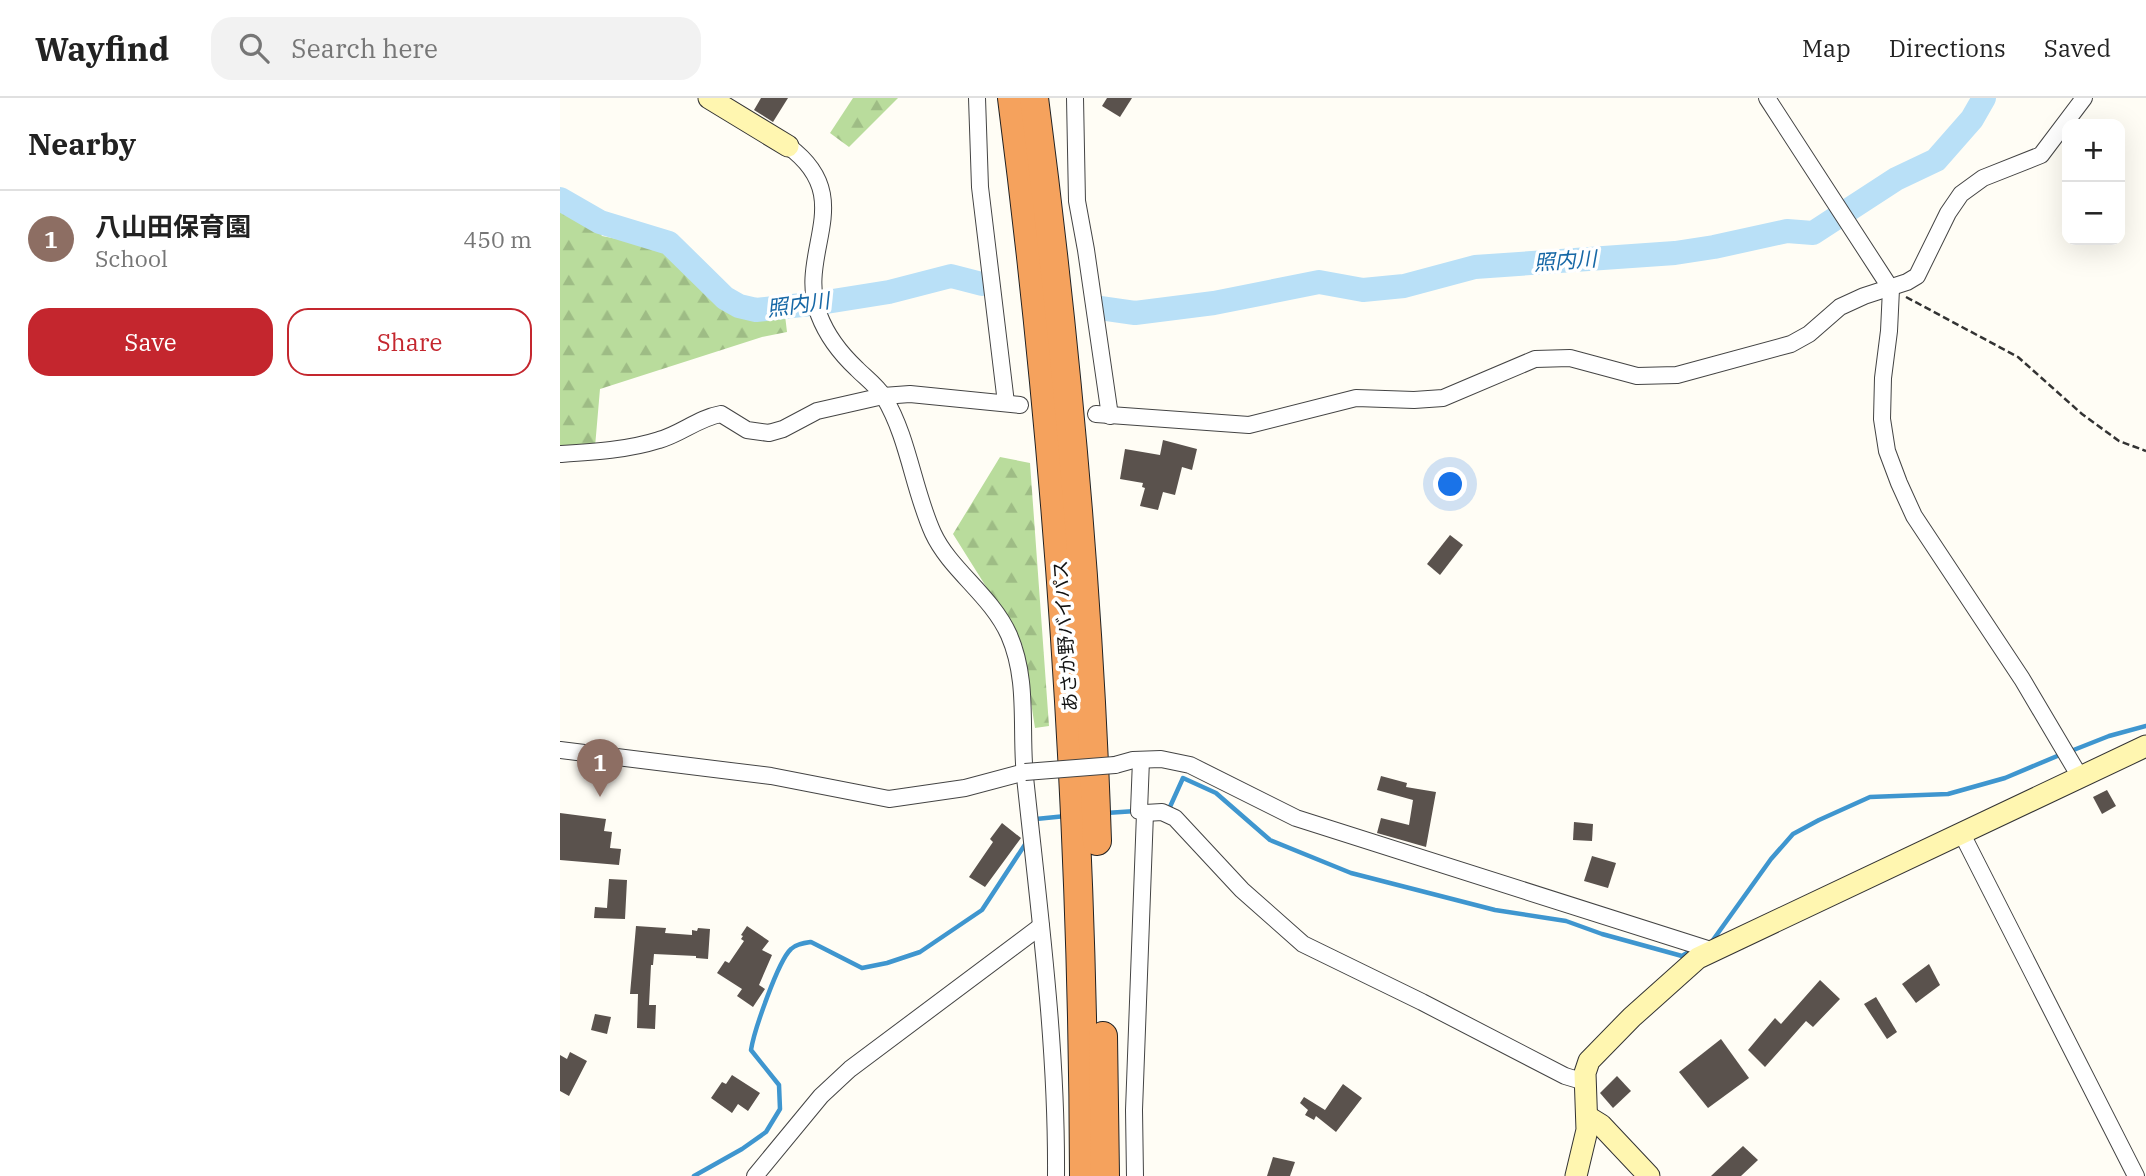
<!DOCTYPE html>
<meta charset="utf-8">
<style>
:root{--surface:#fff;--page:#f2f2f2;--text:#222;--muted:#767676;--line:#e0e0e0;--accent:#c4262e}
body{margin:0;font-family:"IBM Plex Serif","Noto Sans JP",serif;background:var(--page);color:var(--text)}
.controls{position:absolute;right:21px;top:21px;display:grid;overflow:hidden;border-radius:14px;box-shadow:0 7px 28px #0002}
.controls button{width:63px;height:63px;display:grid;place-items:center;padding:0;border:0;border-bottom:2px solid var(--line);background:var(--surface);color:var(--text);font:35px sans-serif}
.you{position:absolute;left:891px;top:387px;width:24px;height:24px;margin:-18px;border:5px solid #fff;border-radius:50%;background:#1a73e8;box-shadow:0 0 0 10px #1a73e833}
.badge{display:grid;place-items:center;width:46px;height:46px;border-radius:50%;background:var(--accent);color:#fff;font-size:23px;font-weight:700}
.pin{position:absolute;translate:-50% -58px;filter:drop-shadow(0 2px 4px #0008)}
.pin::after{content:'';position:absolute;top:37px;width:24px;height:21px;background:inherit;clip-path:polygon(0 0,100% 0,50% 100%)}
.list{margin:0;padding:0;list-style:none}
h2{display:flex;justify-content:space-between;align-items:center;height:91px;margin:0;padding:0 28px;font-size:30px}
h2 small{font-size:23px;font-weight:400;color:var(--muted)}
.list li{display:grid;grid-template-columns:46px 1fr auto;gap:21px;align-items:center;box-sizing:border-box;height:98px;padding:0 28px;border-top:2px solid var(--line)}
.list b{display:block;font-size:26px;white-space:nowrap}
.list p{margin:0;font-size:23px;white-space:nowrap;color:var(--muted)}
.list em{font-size:23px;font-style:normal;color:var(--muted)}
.actions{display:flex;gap:14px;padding:21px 28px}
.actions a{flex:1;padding:16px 0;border:2px solid var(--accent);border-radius:21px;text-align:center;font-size:24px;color:var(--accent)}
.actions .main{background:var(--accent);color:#fff}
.icon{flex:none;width:38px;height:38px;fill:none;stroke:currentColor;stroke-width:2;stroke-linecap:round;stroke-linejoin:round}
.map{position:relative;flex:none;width:1586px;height:1078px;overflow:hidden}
header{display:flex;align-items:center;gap:42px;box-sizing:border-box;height:98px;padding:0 35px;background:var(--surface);border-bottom:2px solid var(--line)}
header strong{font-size:33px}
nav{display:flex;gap:38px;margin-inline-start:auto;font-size:24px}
.search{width:490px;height:63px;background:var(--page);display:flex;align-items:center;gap:18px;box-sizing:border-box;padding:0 24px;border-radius:21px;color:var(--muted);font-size:26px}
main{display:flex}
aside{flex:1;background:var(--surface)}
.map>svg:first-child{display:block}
</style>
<header>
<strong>Wayfind</strong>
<div class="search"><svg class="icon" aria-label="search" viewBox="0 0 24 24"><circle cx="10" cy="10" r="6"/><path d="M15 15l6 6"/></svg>Search here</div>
<nav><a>Map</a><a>Directions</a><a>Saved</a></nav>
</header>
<main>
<aside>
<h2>Nearby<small></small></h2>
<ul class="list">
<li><span class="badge" style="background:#8d6e63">1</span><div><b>八山田保育園</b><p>School</p></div><em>450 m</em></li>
</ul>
<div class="actions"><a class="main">Save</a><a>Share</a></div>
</aside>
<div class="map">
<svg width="1586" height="1078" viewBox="0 0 1586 1078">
<defs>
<pattern id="forest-firs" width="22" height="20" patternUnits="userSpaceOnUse" patternTransform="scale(1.75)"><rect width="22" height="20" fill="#b9dc9c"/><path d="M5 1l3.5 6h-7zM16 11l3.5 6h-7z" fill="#9ebc85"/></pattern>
</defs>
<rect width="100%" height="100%" fill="#fffdf5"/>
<g fill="url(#forest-firs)">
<polygon points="293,0 338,0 289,49 270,35"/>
<polygon points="0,107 35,127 42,138 108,151 176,202 224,209 227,234 202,239 40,291 35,349 0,350"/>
<polygon points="440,359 470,365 489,628 475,630 462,546 393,436"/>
</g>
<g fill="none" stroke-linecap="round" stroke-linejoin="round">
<g stroke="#3f96cf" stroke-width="4.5">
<polyline points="1511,653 1549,638 1586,628"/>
<polyline points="606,711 609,711 623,680 656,695 710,742 791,775 935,812 1006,823 1042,836 1122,858 1132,852"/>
<polyline points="546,715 576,713"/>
<polyline points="475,724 476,721 506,718"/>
<polyline points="1153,842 1211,761 1233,736 1259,722 1310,699 1388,696 1445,680 1502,656"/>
<path d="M134,1078L182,1051L206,1034L220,1011L219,987L191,952C194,933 218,863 231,851C236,846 244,845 251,844L302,870L327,865L360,854L422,812L466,745"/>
</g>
<g stroke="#b9e0f7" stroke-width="24">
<polyline points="0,101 40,124 109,145 165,200 179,208 196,212 260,205 329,194 391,178 422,186"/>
<polyline points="540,210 575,215 654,205 759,184 803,192 844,188 915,169 1115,155 1154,149 1227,133 1253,135 1336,81 1376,62 1412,21 1424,0"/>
</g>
</g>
<g fill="#5a524d">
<polygon points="201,0 228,0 213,24 194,12"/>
<polygon points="547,0 572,0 560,19 542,8"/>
<polygon points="603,342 637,351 632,372 622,369 615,397 603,394 598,412 580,408 585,390 582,389 583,385 560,381 565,351 600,357"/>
<polygon points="890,437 903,447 880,477 867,466"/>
<polygon points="821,678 847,685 846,689 876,694 866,749 817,735 821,720 849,727 853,702 817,692"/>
<polygon points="1547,692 1556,708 1542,716 1533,699"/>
<polygon points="0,715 46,721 44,733 52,734 50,750 61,751 59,767 0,762"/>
<polygon points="1014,724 1033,726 1032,743 1013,742"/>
<polygon points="442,725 461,740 425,789 409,779 433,744 430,741"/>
<polygon points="1032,758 1056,765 1048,790 1024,783"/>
<polygon points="49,781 67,782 65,821 34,820 35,809 47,810"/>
<polygon points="76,828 106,830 105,835 132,837 132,832 137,833 138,830 150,831 148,861 136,860 136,858 94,856 93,867 91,867 89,907 96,907 95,931 77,930 78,896 70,896"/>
<polygon points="187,828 209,843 202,852 212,857 199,887 205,891 193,909 177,898 182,891 157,875 165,863 169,865 184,843 181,841 183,838 181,837"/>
<polygon points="1369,866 1380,887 1356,905 1342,886"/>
<polygon points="1260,882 1280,901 1253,929 1246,923 1205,969 1188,952 1215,920 1221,926"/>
<polygon points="1316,899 1337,934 1327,941 1304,906"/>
<polygon points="35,916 51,919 47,936 31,932"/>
<polygon points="1161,941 1189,980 1148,1010 1119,974"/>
<polygon points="10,954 27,963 9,998 0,993 0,957 7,961"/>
<polygon points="172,977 200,995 188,1013 178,1006 172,1015 151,1000 162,984 166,986"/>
<polygon points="1057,978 1071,993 1053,1010 1040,995"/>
<polygon points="783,986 802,1000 776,1034 756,1018 754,1022 745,1017 748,1012 740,1005 744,999 765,1012"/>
<polygon points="1183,1048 1198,1062 1181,1078 1151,1078"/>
<polygon points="713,1059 735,1064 730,1078 707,1078"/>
</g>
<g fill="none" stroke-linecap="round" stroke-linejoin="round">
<g stroke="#444" stroke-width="18">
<g id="street">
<polyline points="417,0 420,89 446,305"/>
<polyline points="515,0 517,103 526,152 550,318"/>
<polyline points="1207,0 1331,191 1329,233 1323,280 1322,321 1327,353 1339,385 1354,418 1462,581 1520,679"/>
<path d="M228,48C300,101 235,154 259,217C267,238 281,256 297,271C306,280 317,288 324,299C349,341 353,391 373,435C390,472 431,497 449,537C469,583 460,631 465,679C479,812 497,945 496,1078"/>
<polyline points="536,316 689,327 796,300 854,302 883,300 975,261 1010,260 1077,278 1117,277 1231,246 1249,236 1280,209 1304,198 1347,184 1357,178 1388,115 1401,96 1423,80 1481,57 1524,0"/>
<path d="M0,356C33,354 68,352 99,342C121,336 138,320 161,316L187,332L209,335L223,331L257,313L323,298L350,296L460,307"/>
<polyline points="0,652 211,678 329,701 405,690 465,674"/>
<polyline points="555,667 573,662 601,661 630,667 736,720 1151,852"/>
<polyline points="585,715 602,714 615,720 682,792 743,846 862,904 1005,978 1025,984"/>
<polyline points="1402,736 1576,1078"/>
<polyline points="195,1078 261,998 290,971 481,828"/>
<polyline points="575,1078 574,1012 585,715 579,713 581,662"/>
</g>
</g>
<g stroke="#333" stroke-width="23">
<g id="secondary">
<polyline points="149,0 228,48"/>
<polyline points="1028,1019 1041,1027 1089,1078"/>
<polyline points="1016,1078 1027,1032 1025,975 1029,963 1072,919 1138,860 1586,648"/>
</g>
</g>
<g stroke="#222" stroke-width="30">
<g id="highway">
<path d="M452,0C498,358 523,717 524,1078"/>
<path d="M474,0C506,246 529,495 537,743"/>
<polyline points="543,938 545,1078"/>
</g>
</g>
<polyline stroke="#333" stroke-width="2.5" stroke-dasharray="7 3.5" stroke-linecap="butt" points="1346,199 1458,259 1522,316 1559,343 1586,353"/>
<use href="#street" stroke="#fff" stroke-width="16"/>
<use href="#secondary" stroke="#fff6b0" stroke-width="21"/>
<use href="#highway" stroke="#f5a25d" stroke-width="28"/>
<g stroke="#444" stroke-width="18" stroke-linecap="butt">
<polyline id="street-bridge" points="465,674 555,667"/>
</g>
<use href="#street-bridge" stroke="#fff" stroke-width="16"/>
</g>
<g text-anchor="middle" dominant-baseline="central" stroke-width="7" stroke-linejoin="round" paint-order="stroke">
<g font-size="19" fill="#111" stroke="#fff">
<text transform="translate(505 538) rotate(-94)">あさか野バイパス</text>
</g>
<g font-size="21" font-style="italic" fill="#1768a6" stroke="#fff">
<text transform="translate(1005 162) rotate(-4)">照内川</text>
<text transform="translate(238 206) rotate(-8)">照内川</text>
</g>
</g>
</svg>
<div class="controls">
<button>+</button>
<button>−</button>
</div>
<div class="you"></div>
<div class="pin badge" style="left:40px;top:699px;background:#8d6e63">1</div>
</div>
</main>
